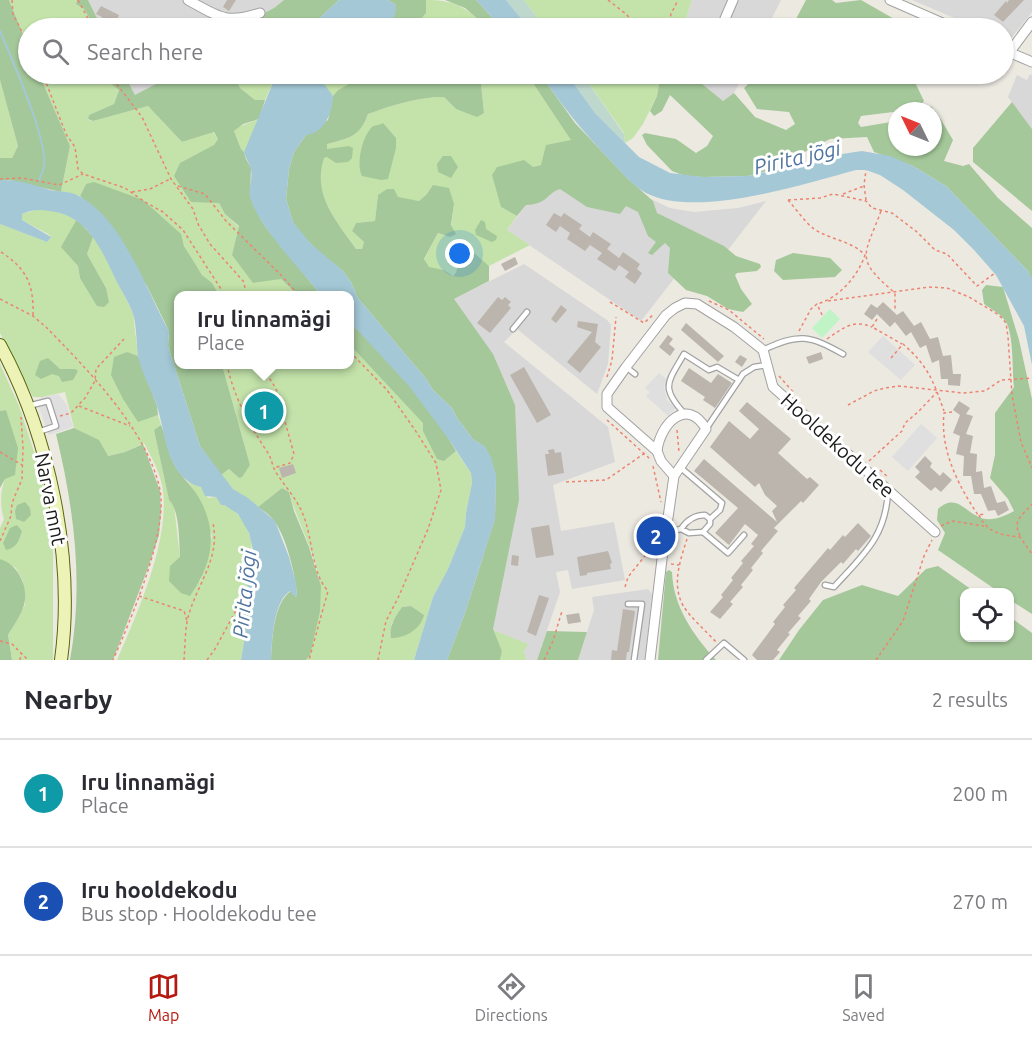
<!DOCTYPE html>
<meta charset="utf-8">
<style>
:root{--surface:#fff;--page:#f2f2f3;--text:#2b2b33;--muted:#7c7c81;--line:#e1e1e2;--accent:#b51910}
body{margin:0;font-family:Ubuntu,sans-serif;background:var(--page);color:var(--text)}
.controls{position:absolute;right:18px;bottom:18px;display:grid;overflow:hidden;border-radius:12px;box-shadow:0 2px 4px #0004}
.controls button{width:54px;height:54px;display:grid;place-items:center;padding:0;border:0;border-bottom:2px solid var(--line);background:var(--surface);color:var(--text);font:30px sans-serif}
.compass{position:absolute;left:888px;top:102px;width:54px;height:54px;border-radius:50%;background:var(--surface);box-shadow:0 2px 4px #0004;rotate:313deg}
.you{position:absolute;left:460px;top:254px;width:21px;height:21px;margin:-15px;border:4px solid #fff;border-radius:50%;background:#1a73e8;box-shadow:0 0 0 9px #1a73e833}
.badge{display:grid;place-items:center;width:39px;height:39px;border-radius:50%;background:var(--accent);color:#fff;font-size:20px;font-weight:700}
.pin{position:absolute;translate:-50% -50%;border:3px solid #fff;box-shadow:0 2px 6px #0006}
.popup{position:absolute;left:174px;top:291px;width:180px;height:78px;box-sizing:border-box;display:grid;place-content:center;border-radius:12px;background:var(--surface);filter:drop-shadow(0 2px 4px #0005);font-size:20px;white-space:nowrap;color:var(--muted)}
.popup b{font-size:22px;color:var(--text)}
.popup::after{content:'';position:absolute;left:50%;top:100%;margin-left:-12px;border:12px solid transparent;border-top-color:var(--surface)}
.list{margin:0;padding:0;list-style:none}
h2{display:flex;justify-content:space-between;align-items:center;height:78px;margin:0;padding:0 24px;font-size:26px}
h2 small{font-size:20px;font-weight:400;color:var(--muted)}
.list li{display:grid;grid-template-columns:39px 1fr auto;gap:18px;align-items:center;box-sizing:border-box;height:108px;padding:0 24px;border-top:2px solid var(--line)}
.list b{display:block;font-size:22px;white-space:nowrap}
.list p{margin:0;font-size:20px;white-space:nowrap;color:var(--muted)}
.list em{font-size:20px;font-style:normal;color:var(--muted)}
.icon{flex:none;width:33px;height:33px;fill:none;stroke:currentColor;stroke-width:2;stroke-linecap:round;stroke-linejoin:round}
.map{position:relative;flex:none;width:1032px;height:660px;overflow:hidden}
.search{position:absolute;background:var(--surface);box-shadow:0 2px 4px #0004;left:18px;right:18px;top:18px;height:66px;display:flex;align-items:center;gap:15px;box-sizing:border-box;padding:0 21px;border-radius:33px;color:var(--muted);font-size:22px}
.sheet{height:294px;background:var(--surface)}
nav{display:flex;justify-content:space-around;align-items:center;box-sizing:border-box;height:84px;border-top:2px solid var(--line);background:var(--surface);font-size:16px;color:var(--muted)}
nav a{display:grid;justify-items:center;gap:3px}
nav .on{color:var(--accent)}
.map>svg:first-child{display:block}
</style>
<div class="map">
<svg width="1032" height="660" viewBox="0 0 1032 660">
<rect width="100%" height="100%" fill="#ece9e1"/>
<g fill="#d9d8d8">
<polygon points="88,0 284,0 274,8 241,25 239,28 102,28"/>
<polygon points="692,0 781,0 767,28 683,28"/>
<polygon points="912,0 1032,0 1032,12 1009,41 1004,39 1004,28 978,28"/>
<polygon points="124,74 214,74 212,78 169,77 135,95"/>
<polygon points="690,74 744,74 734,93 723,101"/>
<polygon points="1030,74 1032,75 1032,129 1008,97 1017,75 1027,80"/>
<polygon points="578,137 640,194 670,208 694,212 738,208 766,201 700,286 680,271 641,321 507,230"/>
<polygon points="524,264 607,320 611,325 608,364 597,394 517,329 504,342 608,427 615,462 553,485 561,531 614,522 625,580 572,589 568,570 556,572 560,592 537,660 526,660 524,651 527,644 493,630 454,299"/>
<polygon points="648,589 652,594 645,660 578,660 594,610 592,597"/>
</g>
<g fill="#c3e3aa" fill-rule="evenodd">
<polygon points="9,0 77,0 76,4 84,9 95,28 28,28 28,47"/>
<path d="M426,0C451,0 462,5 480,21V28H414L426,13Z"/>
<polygon points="524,0 692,0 683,28 545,28"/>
<path d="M39,74H98L119,90L114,104L89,115L88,120L93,121L148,106L182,142L213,132L218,139L214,145L219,203L225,214L239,227L232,255L281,279L298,295H219C213,284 207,282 201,273C192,261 184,248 180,234L86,184L80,196L71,193L61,192L70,146Z"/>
<polygon points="234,74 257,74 258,76 275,78 265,100 255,100 240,88"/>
<polygon points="313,74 367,74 338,90 333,96 324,85 314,77"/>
<path d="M480,74H527L572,140L541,165L533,167L501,207L517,216L507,230L530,245L489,266L473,253L452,276L444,270L429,268L424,260L438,233L450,237L454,204L427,194L419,201L378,195L375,221L356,223L352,231L364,242L362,249H356C336,220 312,195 323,158L327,157V144C349,138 360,137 368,114C393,105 417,97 444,97L456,109L484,113Z"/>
<polygon points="582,74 663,74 660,78 657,96 643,124 633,138 625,143 624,133"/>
<polygon points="0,80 18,146 12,158 0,158"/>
<polygon points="259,119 244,152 241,149 234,131 235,128"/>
<path d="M39,209L56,211L77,219L62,247L78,266L80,278L106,288L87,254L93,237L98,242L133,313L138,356L126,352L138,421L158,415L161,425L154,430L169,500L174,505L180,558L200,582L212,536L197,495L187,480L201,487L208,498L216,497C222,507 233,508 240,517C259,544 249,556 248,584C247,589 250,593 250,598C250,602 249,607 249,612L246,607L239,609L236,615L245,637L241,660H117C138,612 169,542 163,491C161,474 152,458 144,443L125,452L107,456L98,440L74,428L65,392L42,397H33L0,333V224L47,242L51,237L48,234L22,220V214Z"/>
<path d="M350,345L424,423L444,461L456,451L471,473L472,483L466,513L465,527L448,569L433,597L414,660H306L310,655C313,638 322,600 320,585C317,557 297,521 289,492L282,488L258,507L233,489L221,475L229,469L239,478L250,465L222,365L350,364ZM411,606L424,615L391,625L402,607Z"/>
<path d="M0,364L19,406L49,498L53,553V660H12L8,635L25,605L23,581L16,568L0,559V528L4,519C0,508 0,491 5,479L6,410L0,411Z"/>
<polygon points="493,630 528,644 524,651 526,660 500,660 502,651"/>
</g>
<g fill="#a4c899">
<polygon points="0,0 9,0 28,47 28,74 39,74 70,146 61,192 9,180 0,180 0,158 12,158 18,146 0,80"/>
<polygon points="77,0 88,0 102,28 95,28 84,9 76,4"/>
<polygon points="284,0 339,0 309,28 239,28 241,25 274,8"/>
<polygon points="388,0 426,0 426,13 414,28 385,28 389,25 396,5"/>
<polygon points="445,0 476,0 502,28 478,28 480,27 480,21 465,8"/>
<polygon points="806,0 832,0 836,3 861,0 910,28 798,28 796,19"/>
<polygon points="98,74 124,74 135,95 169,77 212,78 214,74 234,74 240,88 255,100 265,100 259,119 243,124 234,131 241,149 244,152 246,159 251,168 250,196 261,220 267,229 321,295 298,295 281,279 253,283 232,255 239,226 225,214 219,203 191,202 174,176 180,163 214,145 218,139 214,132 182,142 148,106 93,121 88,119 89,115 114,104 119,90"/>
<path d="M367,74H480L484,113L477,117L456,109L444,97C417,97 393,105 368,114C360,137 349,138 327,144V149L349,146L353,148L352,158L348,162L336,163L327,157L324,158C312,195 336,220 356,249H362L364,242L352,231L356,223L375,221L378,195L387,189H394L398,197L419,201L427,194L433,185L449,188L454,204L451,225L456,234L450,237L438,233L424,259L429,267L444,270L453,276L456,272L463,252H473L489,266V281L454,299L493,354L515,405L519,500L493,629L502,651L500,660H447L465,613L495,519L496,475L485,447L473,439L457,418L452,408L433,390L427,380L358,298L351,282L343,271L321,254L300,233L293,222L286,199L289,169L294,152L306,135L328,120L333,96L338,90Z"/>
<path d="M527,74H540L575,123L627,178L653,201L657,213L724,246L736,256L760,264L761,267L757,271L737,273L735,275L741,289L752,304L743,312L728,309L707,296L686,290L668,273L670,248L665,243L652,255L648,253L656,242L648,236L638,212L626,206L620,214L587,207L560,189C545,194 549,204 526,205L517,216L501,207L492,175L497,167L524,160L533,167L541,165L546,145L571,140Z"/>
<polygon points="663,74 690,74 723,101 734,93 755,117 786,130 795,124 789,112 757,109 744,88 759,74 911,74 924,101 917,109 861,116 858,123 861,127 897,121 897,147 933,147 933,111 928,111 931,106 937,113 953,140 944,161 963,166 969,164 998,198 1032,228 1032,280 1028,271 946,186 913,166 874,152 867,137 830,139 770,170 748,176 703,177 685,176 672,171 647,145 642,135 645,133 676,139 696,153 707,146 713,136 670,95 662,111 654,116 650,111 657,96 660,78"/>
<polygon points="1012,102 1032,129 1032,211 973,162 973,148"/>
<path d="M383,123L396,138V148L388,179L381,180L362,176C356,163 362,136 373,126C374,126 382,124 383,123Z"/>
<polygon points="443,156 451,156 458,167 451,178 438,172 437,164"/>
<polygon points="94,182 143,200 181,234 184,246 202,275 212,283 219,295 178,296 178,364 222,365 250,465 242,477 239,478 229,469 221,475 200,446 168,346 169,331 147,286 97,211 80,196 86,184"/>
<polygon points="77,219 93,237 87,254 106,288 109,302 104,307 97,306 80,278 78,266 61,247"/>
<polygon points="481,220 485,222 486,229 497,236 496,240 492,242 476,235 475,230"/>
<polygon points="793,253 830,258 842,270 835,277 783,280 774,271 776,260"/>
<path d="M986,285L1003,287L1019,340L1032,399V614L1010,600V592H999L938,550L945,533L937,520L938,509C955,494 963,509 977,516C988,523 1004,517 1014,511L1008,499L990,478L995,455V413L1014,387C1012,370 1014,336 1006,322C1001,314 991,309 984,304L982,290Z"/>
<path d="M350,322C388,360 429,403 456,451L444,461L437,459L423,431V423L350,345Z"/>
<polygon points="127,352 138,356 157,406 158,415 138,422 123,399 111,375 114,357"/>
<polygon points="48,358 60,369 75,369 78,371 73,380 62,382 59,376 52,374 41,379 35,375 40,361"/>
<polygon points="6,410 18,448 15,475 5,479 0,488 0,411"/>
<path d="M161,425C166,437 167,451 174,464C180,475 189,483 196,493C219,529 214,562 190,596L181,593L169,581L170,566L180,557C179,542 180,510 169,500L154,430Z"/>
<path d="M74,428L99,440L108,456L125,452L143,444L160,491L161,511L159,535L148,568L113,660H70C84,584 74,508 56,434Z"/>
<path d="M282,488L289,492L294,511L309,547L321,586L320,611L314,638L310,655L306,660H271C272,641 273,603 291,591L296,597L297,594C295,574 287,539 275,522C271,516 264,511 258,507Z"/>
<polygon points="25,502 30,508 31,515 24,522 16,519 15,511 17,505"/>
<path d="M17,525L22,531C19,540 17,548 6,550L3,543L10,528Z"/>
<path d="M0,559C18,564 29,587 24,605C21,615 13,626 8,635L12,660H0Z"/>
<polygon points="938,566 975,592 964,592 964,638 1010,638 1010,617 1032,633 1032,660 779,660 799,630 823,600 862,585 898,596 926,569"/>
<path d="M669,570L672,572C673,606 693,635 716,660H658L666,572Z"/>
<path d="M411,606L424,615C420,630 405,638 391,638C389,626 395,617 402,607Z"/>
<polygon points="246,607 249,612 245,637 236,615 239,609"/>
<polygon points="547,631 587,632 578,660 537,660"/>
</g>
<g fill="#bfd8ce">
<polygon points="506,0 524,0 545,28 529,28"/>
<polygon points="567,74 582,74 624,134 625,143 595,113"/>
</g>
<polygon fill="#c0f4c7" points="830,309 840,319 822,338 812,328"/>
<g fill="#dfdfdf">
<polygon points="883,336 915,365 901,380 868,352"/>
<polygon points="659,373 666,379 664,387 667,400 676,408 668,416 646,396 650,392 645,388"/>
<polygon points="58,394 67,405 73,427 49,435 37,402 42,397"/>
<polygon points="921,424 937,438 908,471 892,457"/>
</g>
<g fill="#a4c8d6">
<path d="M339,0H388L396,5C396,16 393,22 385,28H309Z"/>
<polygon points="476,0 506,0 529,28 502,28"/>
<path d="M279,74H313L314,77L325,85L333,96C332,113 325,133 306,135L294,152L289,169L286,199L293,222L311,244L343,271L351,282L358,298L427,380L433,390L452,408L457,418L473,439L485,447L491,457L496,475L495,519L465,613L447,660H414L433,597L448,569L465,527L466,513L472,483L471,473L450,441L409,386L350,322V296L321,295C303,272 257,225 250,197C248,189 253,179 251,170C250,164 246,159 244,152L275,78Z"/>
<path d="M540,74H567L595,113L639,157L670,173L703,177L748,176L842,154L862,151L890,156L913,166L946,186L1028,271L1032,279V365L1024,326L996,275L974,250L954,230L903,190L880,175L866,170H856C803,184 696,219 646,193C632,185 620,171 609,159C582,131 562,105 540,74Z"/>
<path d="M0,180C17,179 34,185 50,190C59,192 69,191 77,195C123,218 145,288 169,331L168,346L200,446L233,489L248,498L275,521L289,557L296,583L297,595L295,597L290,591C273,602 272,641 271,660H241L248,619L250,595L247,589L248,582L253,550L249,533L238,514L224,505H221L216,497L205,496L201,487C165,478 166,431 156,403C150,388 142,373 138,356C136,342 137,324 132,311C128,301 122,292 117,282C101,250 89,215 49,211C39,209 31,210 22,214V220L51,237L47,242L0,224Z"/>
</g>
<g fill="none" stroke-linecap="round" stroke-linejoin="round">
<path stroke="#a4c8d6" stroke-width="2" d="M0,31C12,60 48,139 44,167C43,171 41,176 39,180"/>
</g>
<g fill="#bcb5ae">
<polygon points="227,0 236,0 229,11 223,7"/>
<polygon points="1009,0 1024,0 1003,22 994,15 1006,1 1007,3"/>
<polygon points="101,6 119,15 114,26 101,19 102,17 96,14"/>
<polygon points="739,18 764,28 735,28"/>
<polygon points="554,213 561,217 564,213 582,225 579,229 590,237 593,232 611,244 607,249 619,258 623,252 640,264 637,269 642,273 635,284 625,277 629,272 619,265 615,271 597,259 602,253 590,245 585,251 567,239 570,233 560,226 556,232 546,225"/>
<polygon points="515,257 518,264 505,271 501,264"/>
<polygon points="498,297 502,300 505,297 511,302 508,305 511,308 490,333 477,323"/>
<polygon points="883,302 897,315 903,311 914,326 921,322 930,339 938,337 943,356 951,355 953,374 961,374 960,386 948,385 948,379 941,379 939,360 932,363 926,345 920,348 911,332 906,336 895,322 890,327 877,314 872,320 864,314 871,304 877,308"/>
<polygon points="561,305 567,310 556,323 551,319"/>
<polygon points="578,321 598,324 595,342 601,347 580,373 567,362 592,332 577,327"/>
<polygon points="686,323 724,356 718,362 681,330"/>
<polygon points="668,335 673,339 669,344 675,349 670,356 659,347"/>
<polygon points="821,352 823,359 809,364 806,357"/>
<polygon points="740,355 747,359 742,367 735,362"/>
<polygon points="524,367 551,415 537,423 510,375"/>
<polygon points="689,368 711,383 718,374 732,383 715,408 703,400 705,397 681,381"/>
<polygon points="959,401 970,408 966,414 973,416 966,434 973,436 970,453 977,454 976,472 982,471 984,488 991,486 997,503 1005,501 1009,510 998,516 995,510 988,511 981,494 974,494 971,476 963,476 964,456 956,454 960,436 953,433 960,415 953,410"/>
<polygon points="747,402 791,439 778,453 807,479 810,477 819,485 803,503 801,501 774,528 778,531 761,551 763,553 751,568 753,570 741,585 743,587 730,602 733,604 720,619 710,612 723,597 721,595 733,580 731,578 743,563 741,561 754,546 751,544 758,535 745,524 729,545 715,533 738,508 694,471 704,459 777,522 772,511 777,506 765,495 759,483 755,487 710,447 729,421 750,439 759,429 739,411"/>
<polygon points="554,449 555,453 561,452 564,473 548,476 545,454 549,454 548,450"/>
<polygon points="925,456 932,463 930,467 940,476 943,472 952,480 941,492 935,487 931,491 915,477 920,472 915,467"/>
<polygon points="293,464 296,473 282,478 279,468"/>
<polygon points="858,523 871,536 858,551 856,549 843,564 841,562 821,582 809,599 811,601 798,616 801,618 788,633 790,634 777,650 780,652 773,660 757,660 752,655 775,624 773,622 785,607 783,605 796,590 794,588 828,548 830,550 843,535 845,537"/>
<polygon points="549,525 554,555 536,558 531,528"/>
<polygon points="608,551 612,563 610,564 611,569 587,573 587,575 580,576 577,557"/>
<polygon points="512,555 519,556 518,566 511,565"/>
<polygon points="539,595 549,598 536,636 527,632"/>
<polygon points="623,609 635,611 629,652 627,652 626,660 611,660 612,650 617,651"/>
<polygon points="579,613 581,622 568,624 566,615"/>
</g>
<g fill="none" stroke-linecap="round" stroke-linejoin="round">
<g stroke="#a2a2a2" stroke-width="7">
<g id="service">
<polyline points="513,329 527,312"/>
<path d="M763,350C799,333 809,335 843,354"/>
<polyline points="626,367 635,374"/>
<polyline points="28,406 48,401 56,426 38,432"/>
<path d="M684,413C660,387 668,382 684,354L709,370L717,367L739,380"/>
<polyline points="706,429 743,374 754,367 767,365"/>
<polyline points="681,468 722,503 720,510 710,519"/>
<path d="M666,532L681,529L689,533L703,532L710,524V519L705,515C694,515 687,520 681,529"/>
<polyline points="703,532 728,553 744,535"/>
<path d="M825,585L834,587C863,555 886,537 888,491"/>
<polyline points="628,604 642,604 634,660"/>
<polyline points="706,660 724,643 744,660"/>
</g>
</g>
<g stroke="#a2a2a2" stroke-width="11">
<g id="minor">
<path d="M188,0C219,17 226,24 260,13"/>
<polyline points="890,0 954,28"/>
<polyline points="721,28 733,0"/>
<polyline points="1006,51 1032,62"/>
<polyline points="1009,53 1032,22"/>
<polyline points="674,476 661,461 657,451 607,407 607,394 626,367 666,315 675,308 685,303 697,304 734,327 763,350 773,387 935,532"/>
<path d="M650,660L662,559L674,476L706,429C687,396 660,424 657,451"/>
</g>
</g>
<g stroke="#58660d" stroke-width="14">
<path id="secondary" d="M0,345C49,435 75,558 61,660"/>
</g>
<g stroke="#ed8470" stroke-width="1.5" stroke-dasharray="3 3" stroke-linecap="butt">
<polyline points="12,0 13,14 28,44"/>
<polyline points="78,0 93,28"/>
<polyline points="608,0 626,14 639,28"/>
<polyline points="668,28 671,14 678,0"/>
<polyline points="39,74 47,85 66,134 75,147 78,169 83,174 125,188 145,202 163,212 183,230 221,289 223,296"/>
<polyline points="111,74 112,78 142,117 171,179 193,209 198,224 210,244 244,282 246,296"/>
<polyline points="0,179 22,178 59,185 83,174"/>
<polyline points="178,186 205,194 226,221 282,276 299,296"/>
<polyline points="132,192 150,189 170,179"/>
<polyline points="843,194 864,186"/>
<polyline points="788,200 820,198 833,194 866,201 872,208 892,213 917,232 935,250 947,254 977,286 995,273"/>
<path d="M788,200C796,209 805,222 814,229C831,240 852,241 865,255C858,276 839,298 817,304"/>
<polyline points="866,200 864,185 866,170"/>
<path d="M881,211C864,257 854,258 895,293V310"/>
<path d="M1,252C27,269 34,285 33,316"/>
<path d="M0,299L33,316L46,327C87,369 148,431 160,490C168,533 131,619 113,660"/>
<polyline points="709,301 729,310 764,339"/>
<polyline points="828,301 929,287 947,288 969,297 999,315 1006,323 1008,337 1012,395 1021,442 1032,468"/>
<polyline points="610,302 644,323 654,314"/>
<polyline points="877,319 872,327 902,344"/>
<polyline points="799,331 811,309 817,304 823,317"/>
<path d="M827,339C843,328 853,319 872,327"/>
<polyline points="350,352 387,390 415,430 436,463 441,490 428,529 398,598 386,621 378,660"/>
<path d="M891,358L903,344C928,366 933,380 944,411"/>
<path d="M227,364C233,396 250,426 268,453C272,459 272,467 277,474C286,488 298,500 304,517C313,540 311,572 328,591L309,660"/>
<polyline points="259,364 272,382 285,405 284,418 294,454 290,463 274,468"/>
<polyline points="779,376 794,393"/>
<polyline points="607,377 612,360 616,317"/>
<polyline points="848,405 874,391 885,388 899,386 963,393 985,391 1001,380 1032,378"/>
<polyline points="79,406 130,426"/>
<path d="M952,412L944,413C940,450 958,485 978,515L985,514"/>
<polyline points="60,416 71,413 85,398 95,381 96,369 124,339"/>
<polyline points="607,420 650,459"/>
<polyline points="677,430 679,452"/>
<polyline points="0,452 22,465"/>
<polyline points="869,461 902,431 905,423 918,412 937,392"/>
<polyline points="653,466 661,502"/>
<polyline points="880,470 889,478"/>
<polyline points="566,482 606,480 645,453"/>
<path d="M979,515C987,533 1001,535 1020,537L1032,554"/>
<polyline points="941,526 952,521 984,526"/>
<path d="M1020,536C1012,520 1022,516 1032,504"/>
<path d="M687,539C680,561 671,586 684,607C690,617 707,632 716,642"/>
<polyline points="0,541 11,516 12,503 22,479 23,448 21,417"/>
<polyline points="653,557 651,551 655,539"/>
<polyline points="671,564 679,565"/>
<polyline points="625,587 628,577 652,547"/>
<polyline points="139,596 184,611 187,621"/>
<polyline points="0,641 12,644 28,660"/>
<polyline points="20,660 21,653"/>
<path d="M184,660C185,648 185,634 187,622C194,587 221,561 213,523"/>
<polyline points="207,660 215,649 240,603"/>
<polyline points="544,660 553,641 562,611"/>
<polyline points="876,660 903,621 924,556 932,540"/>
</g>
<use href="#service" stroke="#fff" stroke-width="4.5"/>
<use href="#minor" stroke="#fff" stroke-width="9"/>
<use href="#secondary" stroke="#edf3b7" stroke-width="12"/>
</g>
<g text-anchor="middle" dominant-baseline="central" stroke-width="6" stroke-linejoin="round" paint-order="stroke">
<g font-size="20" fill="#1b1b1b" stroke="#fff">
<text transform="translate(838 445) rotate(42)">Hooldekodu tee</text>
<text transform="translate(51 499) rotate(79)">Narva mnt</text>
</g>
<g font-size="21" font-style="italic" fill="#5075a1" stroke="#fff">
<text transform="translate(797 157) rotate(-13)">Pirita jõgi</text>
<text transform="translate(244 594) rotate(-84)">Pirita jõgi</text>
</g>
</g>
</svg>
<div class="controls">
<button><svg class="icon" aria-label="locate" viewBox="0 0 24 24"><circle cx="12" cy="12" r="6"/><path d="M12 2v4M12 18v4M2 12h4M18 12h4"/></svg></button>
</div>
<svg class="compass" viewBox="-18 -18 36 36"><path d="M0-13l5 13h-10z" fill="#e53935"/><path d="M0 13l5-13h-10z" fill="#7c7c81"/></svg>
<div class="you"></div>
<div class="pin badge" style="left:264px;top:411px;background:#0f9aa8">1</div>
<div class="popup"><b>Iru linnamägi</b>Place</div>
<div class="pin badge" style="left:656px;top:536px;background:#1a4fb4">2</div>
<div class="search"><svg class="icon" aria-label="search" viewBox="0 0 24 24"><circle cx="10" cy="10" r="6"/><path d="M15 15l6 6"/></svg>Search here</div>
</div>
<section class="sheet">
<h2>Nearby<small>2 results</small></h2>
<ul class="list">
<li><span class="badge" style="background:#0f9aa8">1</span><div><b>Iru linnamägi</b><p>Place</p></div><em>200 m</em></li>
<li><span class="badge" style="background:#1a4fb4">2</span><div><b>Iru hooldekodu</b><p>Bus stop · Hooldekodu tee</p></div><em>270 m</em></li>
</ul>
</section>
<nav>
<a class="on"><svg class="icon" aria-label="map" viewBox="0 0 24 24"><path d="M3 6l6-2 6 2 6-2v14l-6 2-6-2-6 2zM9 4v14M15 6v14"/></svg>Map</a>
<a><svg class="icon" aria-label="directions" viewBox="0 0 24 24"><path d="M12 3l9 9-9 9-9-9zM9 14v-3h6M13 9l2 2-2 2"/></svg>Directions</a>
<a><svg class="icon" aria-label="saved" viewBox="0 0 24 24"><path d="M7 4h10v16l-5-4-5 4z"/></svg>Saved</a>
</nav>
